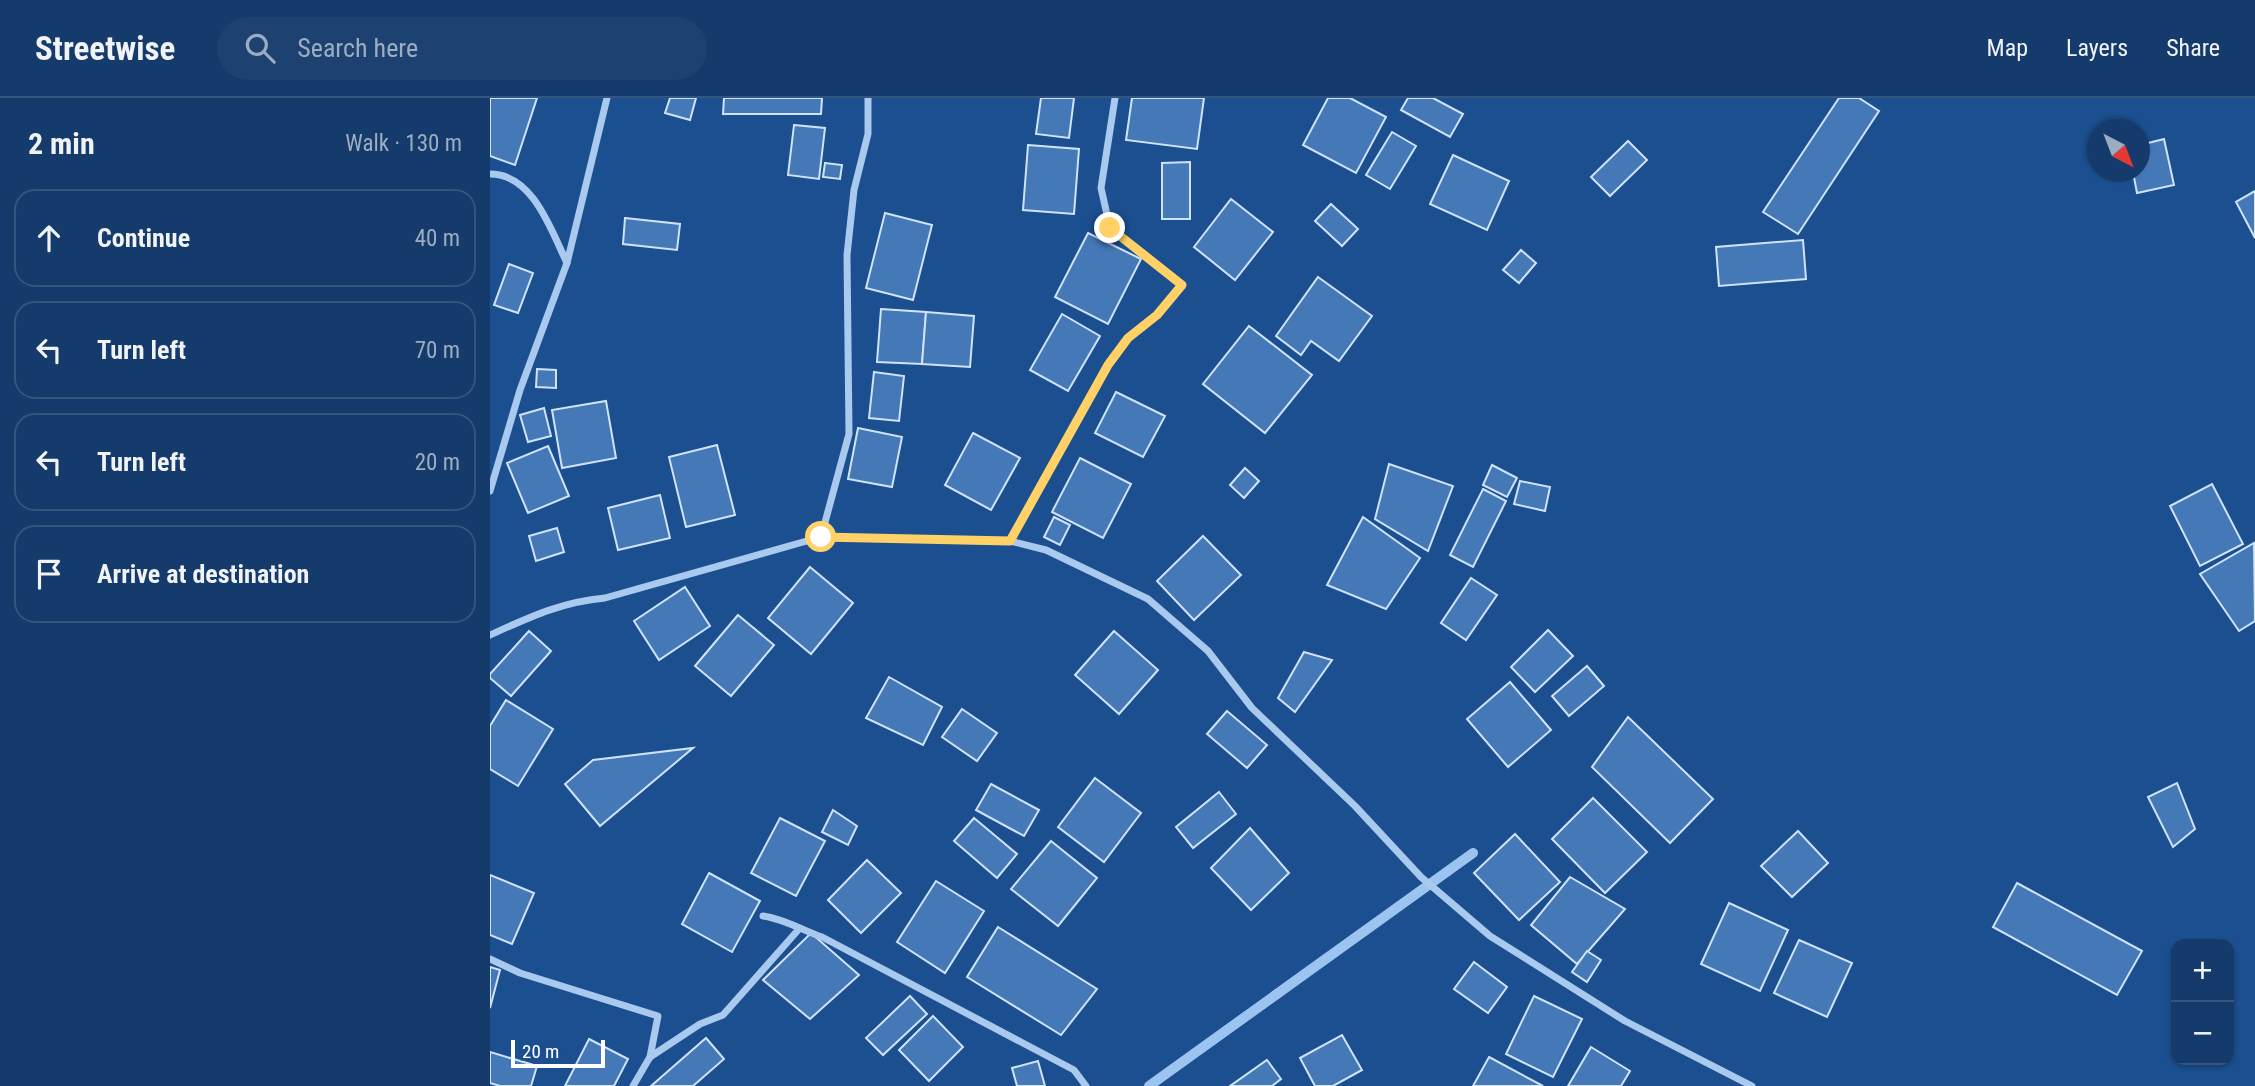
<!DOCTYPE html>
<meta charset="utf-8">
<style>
:root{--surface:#143b6b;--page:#1d4271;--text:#f1f3f6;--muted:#9dadc1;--line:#33557e}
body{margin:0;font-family:"Roboto Condensed",sans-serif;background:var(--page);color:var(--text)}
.controls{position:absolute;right:21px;bottom:21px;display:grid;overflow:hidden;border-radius:14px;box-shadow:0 2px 5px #0004}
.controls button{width:63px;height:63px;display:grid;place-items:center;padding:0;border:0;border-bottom:2px solid var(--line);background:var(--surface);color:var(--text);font:35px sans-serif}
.compass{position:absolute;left:1597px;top:21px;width:63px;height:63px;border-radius:50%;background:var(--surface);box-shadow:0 2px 5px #0004;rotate:138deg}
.scale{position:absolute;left:21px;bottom:18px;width:94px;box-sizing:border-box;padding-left:7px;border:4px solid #fff;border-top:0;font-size:19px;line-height:24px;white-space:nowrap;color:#fff;-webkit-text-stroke:5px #1b4f8f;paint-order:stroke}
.stop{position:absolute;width:21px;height:21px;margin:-16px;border:5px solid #ffd166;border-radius:50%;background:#fff}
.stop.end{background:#ffd166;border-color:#fff;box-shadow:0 2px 7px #0008}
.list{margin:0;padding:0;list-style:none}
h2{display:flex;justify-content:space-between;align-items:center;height:91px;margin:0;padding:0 28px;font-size:30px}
h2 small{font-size:23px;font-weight:400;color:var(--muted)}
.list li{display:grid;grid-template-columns:46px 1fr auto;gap:21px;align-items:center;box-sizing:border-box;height:98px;margin:0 14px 14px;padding:0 14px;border:2px solid var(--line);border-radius:21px}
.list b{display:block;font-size:26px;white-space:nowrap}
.list em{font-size:23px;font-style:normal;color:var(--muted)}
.icon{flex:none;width:38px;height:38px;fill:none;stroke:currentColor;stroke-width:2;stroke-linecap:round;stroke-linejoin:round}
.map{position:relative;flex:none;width:1765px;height:988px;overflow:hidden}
header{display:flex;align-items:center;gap:42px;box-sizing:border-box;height:98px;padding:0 35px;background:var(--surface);border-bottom:2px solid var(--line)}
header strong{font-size:33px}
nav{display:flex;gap:38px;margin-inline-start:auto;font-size:24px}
.search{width:490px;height:63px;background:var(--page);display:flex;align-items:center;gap:18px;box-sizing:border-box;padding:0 24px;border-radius:38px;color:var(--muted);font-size:26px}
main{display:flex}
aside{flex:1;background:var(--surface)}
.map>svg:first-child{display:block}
</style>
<header>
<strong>Streetwise</strong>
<div class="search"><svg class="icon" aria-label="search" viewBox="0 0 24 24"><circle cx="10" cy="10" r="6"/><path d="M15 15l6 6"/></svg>Search here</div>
<nav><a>Map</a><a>Layers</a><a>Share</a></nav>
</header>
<main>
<aside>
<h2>2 min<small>Walk · 130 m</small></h2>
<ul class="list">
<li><svg class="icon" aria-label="ahead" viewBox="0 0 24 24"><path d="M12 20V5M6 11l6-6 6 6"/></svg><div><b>Continue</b></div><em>40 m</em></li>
<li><svg class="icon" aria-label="left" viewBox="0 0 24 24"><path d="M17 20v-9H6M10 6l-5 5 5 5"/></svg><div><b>Turn left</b></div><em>70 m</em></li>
<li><svg class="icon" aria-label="left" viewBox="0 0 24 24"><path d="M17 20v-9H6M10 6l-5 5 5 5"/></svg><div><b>Turn left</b></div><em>20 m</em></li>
<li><svg class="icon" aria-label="arrive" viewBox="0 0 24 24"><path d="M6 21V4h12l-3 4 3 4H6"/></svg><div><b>Arrive at destination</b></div></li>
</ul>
</aside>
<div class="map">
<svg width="1765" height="988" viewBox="0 0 1765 988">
<rect width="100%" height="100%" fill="#1b4f8f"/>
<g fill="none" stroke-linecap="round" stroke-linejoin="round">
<polyline stroke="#9cc4f0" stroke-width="10" points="659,988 983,755"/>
</g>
<g fill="#4478b7" stroke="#cfe3fa" stroke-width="2">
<polygon points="0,0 47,0 25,67 0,58"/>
<polygon points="180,0 206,0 200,22 175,15"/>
<polygon points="234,0 332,0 331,16 233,16"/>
<polygon points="551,0 584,0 579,40 546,36"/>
<polygon points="642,0 714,0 707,51 636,42"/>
<polygon points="838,0 860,0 896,19 866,75 813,47"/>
<polygon points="918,0 943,0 973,16 960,39 911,12"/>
<polygon points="1349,0 1369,0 1389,13 1308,136 1273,114"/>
<polygon points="304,27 335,30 329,81 298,77"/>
<polygon points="902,34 926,48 900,91 876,77"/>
<polygon points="1674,41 1684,87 1647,95 1643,74 1650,74 1650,47"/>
<polygon points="1138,43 1157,62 1120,98 1101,79"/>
<polygon points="538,47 589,51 584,116 533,112"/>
<polygon points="963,57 1019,83 997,132 940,106"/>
<polygon points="700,64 700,121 672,121 672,65"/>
<polygon points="335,65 352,67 350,81 333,79"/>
<polygon points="1765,93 1765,140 1746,104"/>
<polygon points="741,101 783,134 745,182 704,149"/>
<polygon points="841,106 868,131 852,148 825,123"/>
<polygon points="395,115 442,127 423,202 376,190"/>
<polygon points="135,120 190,126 187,152 133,146"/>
<polygon points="598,135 651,161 618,226 565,199"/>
<polygon points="1313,142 1316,181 1229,188 1226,149"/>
<polygon points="1031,152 1046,165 1029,185 1013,172"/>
<polygon points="19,166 43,175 28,215 4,207"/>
<polygon points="828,179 882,218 849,263 821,243 811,257 786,238"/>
<polygon points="391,211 436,214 432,266 387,264"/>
<polygon points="436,214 484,218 480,269 432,266"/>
<polygon points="572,216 610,238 578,293 540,272"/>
<polygon points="759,228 822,277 775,335 713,286"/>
<polygon points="47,271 66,272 66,290 46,289"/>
<polygon points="384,274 414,278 409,323 379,320"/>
<polygon points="626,294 675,318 653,359 605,335"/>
<polygon points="116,303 126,360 72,370 62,312"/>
<polygon points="54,310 61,338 38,344 30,317"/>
<polygon points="368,330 412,339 402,389 358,381"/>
<polygon points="483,335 530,360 501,412 455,387"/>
<polygon points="227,347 245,417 196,429 179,359"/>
<polygon points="58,348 79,398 38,415 17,365"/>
<polygon points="590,360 641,386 613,440 562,414"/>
<polygon points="899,366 963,388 938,453 885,421"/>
<polygon points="1002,367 1027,380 1017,399 993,387"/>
<polygon points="755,370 769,383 754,400 740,387"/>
<polygon points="1030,383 1060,389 1055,413 1024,406"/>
<polygon points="1722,386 1753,446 1710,468 1680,408"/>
<polygon points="993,391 1016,403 983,469 960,457"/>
<polygon points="170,397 180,440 128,452 118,410"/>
<polygon points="564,419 580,427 570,447 554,439"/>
<polygon points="873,419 930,460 896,511 837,487"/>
<polygon points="67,430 74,454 46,463 39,438"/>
<polygon points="713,438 751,477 704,522 667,483"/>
<polygon points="1764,445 1765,523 1749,533 1710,476"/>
<polygon points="320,469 363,505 321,556 278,520"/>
<polygon points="981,480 1007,497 976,542 951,525"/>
<polygon points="195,489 220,528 169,562 144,523"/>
<polygon points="248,517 284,547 241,598 205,568"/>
<polygon points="1058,532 1083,558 1045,594 1021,569"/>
<polygon points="39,533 61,553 21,598 0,580 0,576"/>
<polygon points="624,533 668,572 629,616 585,577"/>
<polygon points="814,554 842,562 805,614 788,600"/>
<polygon points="1097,568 1114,588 1079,618 1062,598"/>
<polygon points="399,579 452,609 433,647 376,620"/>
<polygon points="1020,584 1061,632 1018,669 977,621"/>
<polygon points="16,602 63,631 28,688 0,671 0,628"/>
<polygon points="472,611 507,635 487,663 452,639"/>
<polygon points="737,613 777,647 757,670 717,636"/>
<polygon points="1138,619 1223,701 1180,745 1102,669"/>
<polygon points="203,650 110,728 75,686 103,662"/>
<polygon points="605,680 651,715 614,764 568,729"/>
<polygon points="1687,685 1705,731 1683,749 1658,699"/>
<polygon points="501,686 549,712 534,738 486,712"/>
<polygon points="729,694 746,716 703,750 686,729"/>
<polygon points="1103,700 1157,754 1115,795 1062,741"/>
<polygon points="343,712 367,728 358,747 332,734"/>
<polygon points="290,720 335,743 306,798 261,775"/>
<polygon points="484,720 527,756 507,780 464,743"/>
<polygon points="760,730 799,775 761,812 721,770"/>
<polygon points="1308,733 1338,765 1302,799 1271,768"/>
<polygon points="1025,736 1070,784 1029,822 984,775"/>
<polygon points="561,743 607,780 568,828 521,791"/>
<polygon points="377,762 411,795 371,835 338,802"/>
<polygon points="219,775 270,803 242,854 192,826"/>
<polygon points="0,777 44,795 22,846 0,837"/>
<polygon points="1080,779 1135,811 1087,866 1041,827"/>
<polygon points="446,783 494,813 455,875 407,844"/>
<polygon points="1527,785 1652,853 1627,897 1503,829"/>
<polygon points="1239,805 1298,832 1270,893 1211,866"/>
<polygon points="508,829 607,891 571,937 477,879"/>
<polygon points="321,835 369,877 320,921 273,882"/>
<polygon points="1309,842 1362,865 1337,919 1284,895"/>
<polygon points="1097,853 1111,862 1097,884 1082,874"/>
<polygon points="984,864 1017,889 998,915 964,891"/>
<polygon points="0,869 10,872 0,910"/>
<polygon points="420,898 437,916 393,957 376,940"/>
<polygon points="1044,898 1092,921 1063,979 1016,956"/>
<polygon points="443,918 473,949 439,983 409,952"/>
<polygon points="852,937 872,972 843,988 825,988 810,960"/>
<polygon points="216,940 234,961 203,988 161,988"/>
<polygon points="99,941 138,961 124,988 75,988"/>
<polygon points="1101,949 1140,973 1131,988 1078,988"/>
<polygon points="0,954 47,968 41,988 10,988 0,985"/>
<polygon points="999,959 1053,988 983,988"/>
<polygon points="777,962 791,981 782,988 740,988"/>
<polygon points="548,963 555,988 527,988 522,970"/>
</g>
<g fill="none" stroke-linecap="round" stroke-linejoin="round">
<g stroke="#a9c9ee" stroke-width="7">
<path d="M0,76C43,76 61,132 77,165"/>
<polyline points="0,393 30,292 77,165 117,0"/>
<polyline points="331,439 359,336 357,157 364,92 378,36 378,0"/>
<polyline points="520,443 618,267 638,240 667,217 692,187 620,130 611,90 625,0"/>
<path d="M0,537C40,519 71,504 115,500L331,439L520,443L556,452L658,501L718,553L762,610L865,708L931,779L1000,838L1135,923L1262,988"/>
<path d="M273,818C294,821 312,832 332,839L584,972L596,988"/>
<polyline points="0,861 30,875 168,918 160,959"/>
<polyline points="143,988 160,959 210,926 233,917 309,831"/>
</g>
</g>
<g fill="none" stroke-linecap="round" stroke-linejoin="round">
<polyline stroke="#ffd166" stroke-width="9" points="331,439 520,443 618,267 638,240 667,217 692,187 620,130"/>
</g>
</svg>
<div class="controls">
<button>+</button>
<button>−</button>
</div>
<svg class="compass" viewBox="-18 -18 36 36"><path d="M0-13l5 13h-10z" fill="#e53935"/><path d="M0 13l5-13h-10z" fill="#9dadc1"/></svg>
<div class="scale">20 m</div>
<div class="stop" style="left:331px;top:439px"></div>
<div class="stop end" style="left:620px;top:130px"></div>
</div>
</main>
